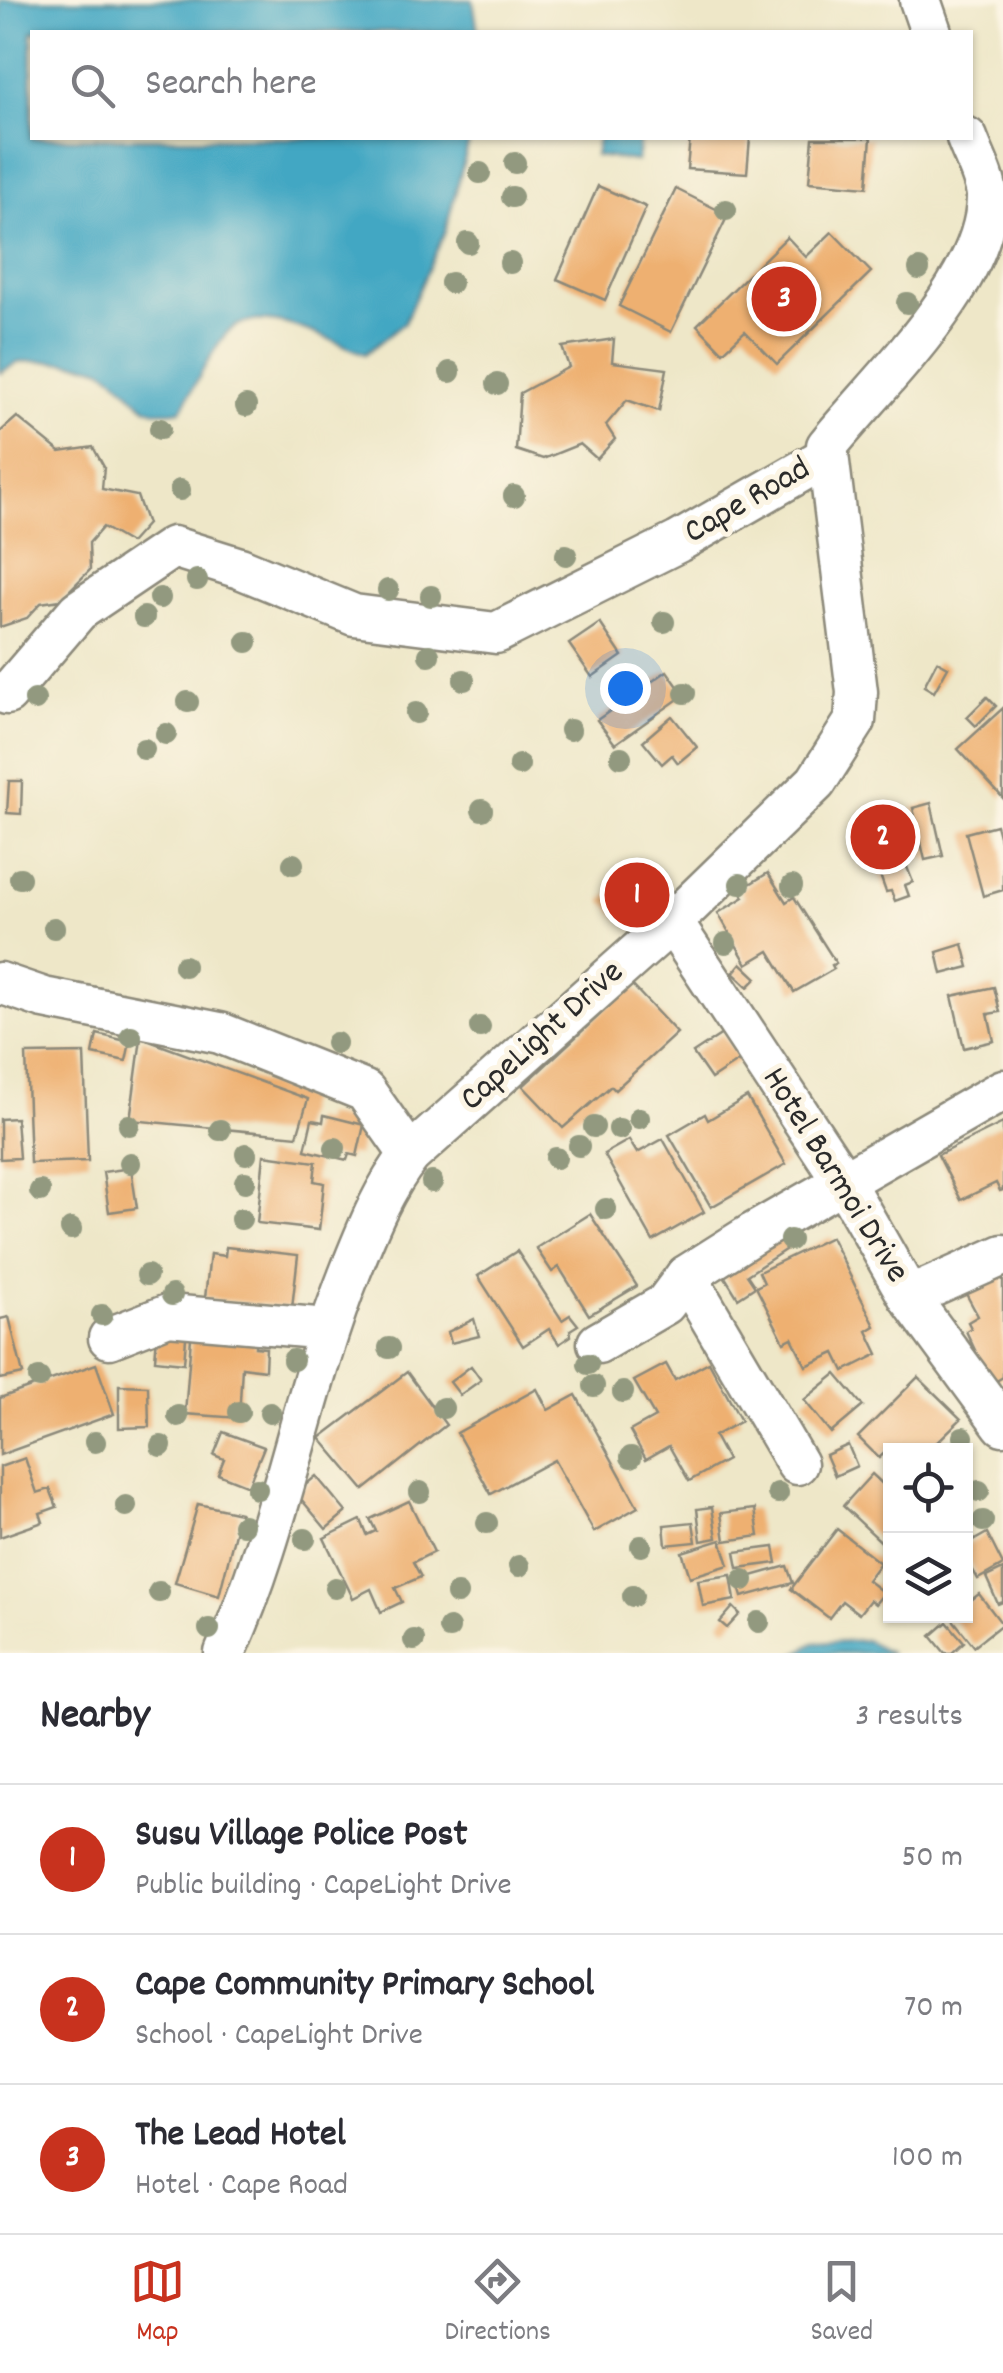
<!DOCTYPE html>
<meta charset="utf-8">
<style>
:root{--surface:#fff;--page:#f7f7f7;--text:#2b2b33;--muted:#7c7c81;--line:#e1e1e2;--accent:#c8321e}
body{margin:0;font-family:Dekko,sans-serif;background:var(--page);color:var(--text)}
.controls{position:absolute;right:30px;bottom:30px;display:grid;overflow:hidden;border-radius:0px;box-shadow:0 2px 8px #0004}
.controls button{width:90px;height:90px;display:grid;place-items:center;padding:0;border:0;border-bottom:2px solid var(--line);background:var(--surface);color:var(--text);font:50px sans-serif}
.you{position:absolute;left:625px;top:688px;width:35px;height:35px;margin:-25px;border:8px solid #fff;border-radius:50%;background:#1a73e8;box-shadow:0 0 0 15px #1a73e833}
.badge{display:grid;place-items:center;width:65px;height:65px;border-radius:50%;background:var(--accent);color:#fff;font-size:32px;font-weight:700}
.pin{position:absolute;translate:-50% -50%;border:5px solid #fff;box-shadow:0 2px 10px #0006}
.list{margin:0;padding:0;list-style:none}
h2{display:flex;justify-content:space-between;align-items:center;height:130px;margin:0;padding:0 40px;font-size:42px}
h2 small{font-size:32px;font-weight:400;color:var(--muted)}
.list li{display:grid;grid-template-columns:65px 1fr auto;gap:30px;align-items:center;box-sizing:border-box;height:150px;padding:0 40px;border-top:2px solid var(--line)}
.list b{display:block;font-size:38px;white-space:nowrap}
.list p{margin:0;font-size:32px;white-space:nowrap;color:var(--muted)}
.list em{font-size:32px;font-style:normal;color:var(--muted)}
.icon{flex:none;width:55px;height:55px;fill:none;stroke:currentColor;stroke-width:2;stroke-linecap:round;stroke-linejoin:round}
.map{position:relative;flex:none;width:1003px;height:1653px;overflow:hidden}
.search{position:absolute;background:var(--surface);box-shadow:0 2px 8px #0004;left:30px;right:30px;top:30px;height:110px;display:flex;align-items:center;gap:25px;box-sizing:border-box;padding:0 35px;border-radius:0px;color:var(--muted);font-size:38px}
.sheet{height:580px;background:var(--surface)}
nav{display:flex;justify-content:space-around;align-items:center;box-sizing:border-box;height:140px;border-top:2px solid var(--line);background:var(--surface);font-size:28px;color:var(--muted)}
nav a{display:grid;justify-items:center;gap:5px}
nav .on{color:var(--accent)}
.map>svg:first-child{display:block}
</style>
<div class="map">
<svg width="1003" height="1653" viewBox="0 0 1003 1653">
<rect width="100%" height="100%" fill="#fcf5e5"/>
<filter id="ink" filterUnits="userSpaceOnUse"><feTurbulence type="fractalNoise" baseFrequency=".01" numOctaves="2"/><feDisplacementMap in="SourceGraphic" scale="20" xChannelSelector="R" yChannelSelector="G"/><feConvolveMatrix kernelMatrix="1 2 1 2 8 2 1 2 1" color-interpolation-filters="sRGB"/></filter>
<filter id="wash" filterUnits="userSpaceOnUse"><feTurbulence type="fractalNoise" baseFrequency=".0048" numOctaves="4" result="noise"/><feDisplacementMap in="SourceGraphic" scale="40" xChannelSelector="R" yChannelSelector="G"/><feGaussianBlur stdDeviation="2.25" result="paint"/><feColorMatrix in="noise" values="0 0 0 0 0 0 0 0 0 0 0 0 0 0 0 0 0 1.4 0 .05"/><feComposite in="paint" operator="in"/></filter>
<g filter="url(#wash)">
<rect width="100%" height="100%" fill="#eee7c8"/>
<g fill="#43a7c3" stroke="#376977" stroke-width="2.5">
<path d="M0,0H473L478,32H32V138H470L445,232L404,323L365,354C330,341 263,303 230,330C216,341 192,392 181,410C134,419 138,389 102,369C91,363 35,360 22,362C15,363 6,369 0,373Z"/>
<polygon points="598,138 640,138 637,161 595,156"/>
<polygon points="865,1640 891,1653 797,1653 814,1643"/>
</g>
<g id="blocks">
<g fill="#eeb071">
<polygon points="690,138 750,138 747,173 687,169"/>
<polygon points="813,138 871,138 867,187 809,182"/>
<polygon points="598,186 646,207 605,300 557,279"/>
<polygon points="676,189 728,215 671,332 619,306"/>
<polygon points="832,232 871,272 777,364 745,331 723,352 697,325 787,237 806,257"/>
<polygon points="614,339 612,362 667,369 659,411 627,400 606,425 615,439 597,459 580,444 543,459 516,450 520,393 569,367 562,347"/>
<polygon points="17,417 60,452 93,447 104,467 102,489 137,496 147,524 130,543 103,527 89,543 90,570 60,600 41,603 27,618 0,627 0,432"/>
<polygon points="600,623 622,656 592,677 569,644"/>
<polygon points="937,661 948,667 934,692 924,686"/>
<polygon points="667,671 684,695 615,744 597,720"/>
<polygon points="987,697 996,706 976,726 967,717"/>
<polygon points="1003,708 1003,798 958,749"/>
<polygon points="672,716 697,747 678,763 672,755 662,764 643,741"/>
<polygon points="9,781 22,781 21,814 7,813"/>
<polygon points="931,803 943,856 925,860 913,808"/>
<polygon points="996,825 1003,851 1003,890 983,896 966,833"/>
<polygon points="903,857 913,882 905,885 909,896 895,901 891,891 886,892 877,867"/>
<polygon points="768,873 786,902 794,897 836,963 832,965 834,969 794,992 769,951 747,964 718,913 744,897 740,890"/>
<polygon points="634,877 655,897 642,911 635,904 620,919 602,900 616,887 620,891"/>
<polygon points="963,944 969,967 942,974 937,952"/>
<polygon points="741,963 757,978 748,987 733,973"/>
<polygon points="632,985 677,1033 615,1090 611,1086 563,1128 523,1086"/>
<polygon points="994,987 1000,1012 988,1014 994,1041 964,1048 952,996"/>
<polygon points="97,1034 130,1042 126,1061 93,1054"/>
<polygon points="722,1034 740,1060 711,1079 693,1053"/>
<polygon points="141,1038 308,1099 297,1136 130,1120"/>
<polygon points="84,1053 88,1161 30,1163 26,1054"/>
<polygon points="747,1097 786,1164 711,1207 669,1135 705,1114 708,1120"/>
<polygon points="324,1115 364,1125 357,1156 349,1154 347,1160 305,1150 312,1120 323,1122"/>
<polygon points="16,1118 19,1158 0,1159 0,1119"/>
<polygon points="1003,1123 1003,1190 1000,1191 996,1183 961,1200 938,1155"/>
<polygon points="663,1139 704,1212 653,1241 604,1154 629,1140 637,1153"/>
<polygon points="264,1155 316,1162 314,1181 324,1183 319,1230 257,1223"/>
<polygon points="131,1168 137,1208 109,1212 103,1172"/>
<polygon points="590,1214 637,1286 589,1315 559,1267 552,1272 536,1248"/>
<polygon points="780,1230 791,1246 747,1275 755,1287 738,1298 720,1269"/>
<polygon points="831,1237 875,1326 867,1331 878,1354 844,1371 835,1353 806,1366 792,1338 784,1342 756,1287 764,1283 759,1272"/>
<polygon points="226,1247 298,1255 292,1308 205,1298 210,1254 225,1256"/>
<polygon points="517,1251 562,1320 570,1315 578,1325 570,1330 571,1336 559,1344 549,1329 523,1346 478,1276"/>
<polygon points="1003,1272 1003,1377 991,1384 966,1331 971,1328 968,1322 978,1316 958,1279"/>
<polygon points="9,1317 23,1374 0,1379 0,1319"/>
<polygon points="474,1319 479,1336 451,1343 448,1332"/>
<polygon points="158,1323 187,1325 184,1363 155,1360"/>
<polygon points="192,1325 256,1330 255,1347 266,1348 265,1370 242,1367 239,1418 185,1414"/>
<polygon points="709,1362 741,1421 714,1436 727,1460 689,1481 669,1446 646,1459 630,1431 655,1417 634,1381 666,1364 675,1380"/>
<polygon points="96,1364 114,1414 0,1455 0,1398"/>
<polygon points="471,1366 481,1380 460,1395 450,1382"/>
<polygon points="407,1372 446,1425 364,1490 320,1438"/>
<polygon points="836,1374 863,1406 831,1433 804,1400"/>
<polygon points="918,1377 961,1419 929,1450 895,1450 891,1447 879,1458 858,1437"/>
<polygon points="119,1385 148,1386 149,1427 119,1428"/>
<polygon points="537,1389 548,1410 576,1395 638,1507 594,1532 554,1460 491,1494 457,1433"/>
<polygon points="223,1432 264,1447 248,1486 218,1474 224,1459 214,1455"/>
<polygon points="848,1445 857,1466 835,1476 826,1455"/>
<polygon points="25,1458 37,1493 50,1489 57,1507 40,1513 43,1522 0,1537 0,1467"/>
<polygon points="872,1474 890,1491 890,1550 843,1506"/>
<polygon points="316,1476 346,1512 326,1529 296,1493"/>
<polygon points="409,1501 434,1552 413,1562 421,1577 395,1588 402,1602 381,1612 371,1589 353,1598 324,1538 361,1520 367,1535 376,1531 370,1519"/>
<polygon points="198,1504 240,1513 219,1596 175,1583"/>
<polygon points="712,1507 717,1538 701,1541 697,1509"/>
<polygon points="755,1509 759,1536 725,1541 721,1513"/>
<polygon points="693,1522 696,1542 666,1545 664,1525"/>
<polygon points="837,1529 880,1563 867,1580 884,1593 875,1604 870,1600 859,1614 842,1601 829,1618 791,1589"/>
<polygon points="987,1533 1003,1565 978,1579 966,1558 966,1545"/>
<polygon points="721,1540 729,1565 690,1577 682,1552"/>
<polygon points="774,1547 777,1563 738,1568 735,1552"/>
<polygon points="787,1566 793,1583 742,1597 737,1580"/>
<polygon points="1003,1569 1003,1602 998,1604 986,1577"/>
<polygon points="731,1575 735,1600 703,1606 698,1580"/>
<polygon points="979,1594 1002,1624 974,1646 950,1616 966,1616 966,1604"/>
<polygon points="733,1607 740,1614 727,1628 720,1622"/>
<polygon points="947,1622 964,1642 952,1653 945,1653 931,1636"/>
</g>
</g>
</g>
<g filter="url(#ink)">
<use href="#blocks" fill-opacity="0" stroke="#8c897a" stroke-width="2.5"/>
<g fill="none" stroke-linecap="round" stroke-linejoin="round">
<g stroke="#8c897a" stroke-width="45">
<g id="minor">
<polyline points="920,0 931,32"/>
<polyline points="7,694 78,611 173,547 240,568 354,615 496,633 678,542 826,457"/>
<polyline points="672,922 843,1181 909,1297 1003,1425"/>
<polyline points="0,983 44,998 220,1033 365,1091 410,1155"/>
<polyline points="686,1276 797,1464"/>
<polyline points="909,1297 1003,1255"/>
<polyline points="109,1338 168,1315 328,1329"/>
<polyline points="598,1343 665,1304 686,1276 754,1233 1003,1090"/>
<path d="M225,1653C281,1530 301,1395 351,1270C367,1230 383,1189 410,1155L672,922L816,782L855,721L857,692L827,446C877,383 988,282 987,196C986,178 973,155 967,138"/>
</g>
</g>
<use href="#minor" stroke="#fff" stroke-width="40"/>
</g>
<g fill="#92997f">
<circle cx="515" cy="163" r="11"/>
<circle cx="480" cy="173" r="11"/>
<circle cx="512" cy="197" r="11"/>
<circle cx="726" cy="210" r="11"/>
<circle cx="468" cy="243" r="11"/>
<circle cx="510" cy="263" r="11"/>
<circle cx="919" cy="269" r="11"/>
<circle cx="451" cy="283" r="11"/>
<circle cx="907" cy="303" r="11"/>
<circle cx="450" cy="372" r="11"/>
<circle cx="497" cy="384" r="11"/>
<circle cx="246" cy="406" r="11"/>
<circle cx="160" cy="429" r="11"/>
<circle cx="180" cy="490" r="11"/>
<circle cx="514" cy="496" r="11"/>
<circle cx="566" cy="555" r="11"/>
<circle cx="197" cy="580" r="11"/>
<circle cx="388" cy="590" r="11"/>
<circle cx="431" cy="596" r="11"/>
<circle cx="160" cy="598" r="11"/>
<circle cx="144" cy="617" r="11"/>
<circle cx="664" cy="622" r="11"/>
<circle cx="247" cy="642" r="11"/>
<circle cx="429" cy="655" r="11"/>
<circle cx="464" cy="680" r="11"/>
<circle cx="685" cy="693" r="11"/>
<circle cx="35" cy="700" r="11"/>
<circle cx="188" cy="702" r="11"/>
<circle cx="416" cy="713" r="11"/>
<circle cx="570" cy="730" r="11"/>
<circle cx="166" cy="734" r="11"/>
<circle cx="144" cy="749" r="11"/>
<circle cx="621" cy="757" r="11"/>
<circle cx="519" cy="765" r="11"/>
<circle cx="482" cy="810" r="11"/>
<circle cx="293" cy="864" r="11"/>
<circle cx="20" cy="878" r="11"/>
<circle cx="740" cy="884" r="11"/>
<circle cx="792" cy="886" r="11"/>
<circle cx="54" cy="928" r="11"/>
<circle cx="726" cy="943" r="11"/>
<circle cx="184" cy="966" r="11"/>
<circle cx="480" cy="1027" r="11"/>
<circle cx="131" cy="1036" r="11"/>
<circle cx="336" cy="1043" r="11"/>
<circle cx="639" cy="1118" r="11"/>
<circle cx="129" cy="1125" r="11"/>
<circle cx="594" cy="1127" r="11"/>
<circle cx="619" cy="1129" r="11"/>
<circle cx="220" cy="1130" r="11"/>
<circle cx="579" cy="1146" r="11"/>
<circle cx="335" cy="1148" r="11"/>
<circle cx="246" cy="1154" r="11"/>
<circle cx="556" cy="1158" r="11"/>
<circle cx="130" cy="1163" r="11"/>
<circle cx="245" cy="1182" r="11"/>
<circle cx="432" cy="1182" r="11"/>
<circle cx="40" cy="1191" r="11"/>
<circle cx="606" cy="1209" r="11"/>
<circle cx="241" cy="1219" r="11"/>
<circle cx="71" cy="1229" r="11"/>
<circle cx="790" cy="1240" r="11"/>
<circle cx="147" cy="1275" r="11"/>
<circle cx="172" cy="1295" r="11"/>
<circle cx="102" cy="1315" r="11"/>
<circle cx="389" cy="1348" r="11"/>
<circle cx="293" cy="1360" r="11"/>
<circle cx="588" cy="1364" r="11"/>
<circle cx="39" cy="1378" r="11"/>
<circle cx="594" cy="1386" r="11"/>
<circle cx="623" cy="1392" r="11"/>
<circle cx="443" cy="1408" r="11"/>
<circle cx="239" cy="1412" r="11"/>
<circle cx="270" cy="1413" r="11"/>
<circle cx="178" cy="1416" r="11"/>
<circle cx="963" cy="1437" r="11"/>
<circle cx="95" cy="1442" r="11"/>
<circle cx="161" cy="1446" r="11"/>
<circle cx="631" cy="1457" r="11"/>
<circle cx="257" cy="1489" r="11"/>
<circle cx="979" cy="1491" r="11"/>
<circle cx="420" cy="1492" r="11"/>
<circle cx="778" cy="1493" r="11"/>
<circle cx="126" cy="1506" r="11"/>
<circle cx="983" cy="1521" r="11"/>
<circle cx="487" cy="1523" r="11"/>
<circle cx="243" cy="1525" r="11"/>
<circle cx="305" cy="1539" r="11"/>
<circle cx="641" cy="1546" r="11"/>
<circle cx="519" cy="1566" r="11"/>
<circle cx="743" cy="1580" r="11"/>
<circle cx="335" cy="1588" r="11"/>
<circle cx="159" cy="1592" r="11"/>
<circle cx="457" cy="1594" r="11"/>
<circle cx="633" cy="1596" r="11"/>
<circle cx="759" cy="1622" r="11"/>
<circle cx="449" cy="1628" r="11"/>
<circle cx="209" cy="1629" r="11"/>
<circle cx="414" cy="1640" r="11"/>
</g>
</g>
<g text-anchor="middle" dominant-baseline="central" stroke-width="10" stroke-linejoin="round" paint-order="stroke">
<g font-size="35" fill="#2b2b2b" stroke="#fcf5e5">
<text transform="translate(748 502) rotate(-30)">Cape Road</text>
<text transform="translate(543 1037) rotate(-42)">CapeLight Drive</text>
<text transform="translate(834 1176) rotate(58)">Hotel Barmoi Drive</text>
</g>
</g>
</svg>
<div class="controls">
<button><svg class="icon" aria-label="locate" viewBox="0 0 24 24"><circle cx="12" cy="12" r="6"/><path d="M12 2v4M12 18v4M2 12h4M18 12h4"/></svg></button>
<button><svg class="icon" aria-label="layers" viewBox="0 0 24 24"><path d="M12 4l9 5-9 5-9-5zM3 14l9 5 9-5"/></svg></button>
</div>
<div class="you"></div>
<div class="pin badge" style="left:637px;top:895px">1</div>
<div class="pin badge" style="left:883px;top:837px">2</div>
<div class="pin badge" style="left:784px;top:299px">3</div>
<div class="search"><svg class="icon" aria-label="search" viewBox="0 0 24 24"><circle cx="10" cy="10" r="6"/><path d="M15 15l6 6"/></svg>Search here</div>
</div>
<section class="sheet">
<h2>Nearby<small>3 results</small></h2>
<ul class="list">
<li><span class="badge">1</span><div><b>Susu Village Police Post</b><p>Public building · CapeLight Drive</p></div><em>50 m</em></li>
<li><span class="badge">2</span><div><b>Cape Community Primary School</b><p>School · CapeLight Drive</p></div><em>70 m</em></li>
<li><span class="badge">3</span><div><b>The Lead Hotel</b><p>Hotel · Cape Road</p></div><em>100 m</em></li>
</ul>
</section>
<nav>
<a class="on"><svg class="icon" aria-label="map" viewBox="0 0 24 24"><path d="M3 6l6-2 6 2 6-2v14l-6 2-6-2-6 2zM9 4v14M15 6v14"/></svg>Map</a>
<a><svg class="icon" aria-label="directions" viewBox="0 0 24 24"><path d="M12 3l9 9-9 9-9-9zM9 14v-3h6M13 9l2 2-2 2"/></svg>Directions</a>
<a><svg class="icon" aria-label="saved" viewBox="0 0 24 24"><path d="M7 4h10v16l-5-4-5 4z"/></svg>Saved</a>
</nav>
